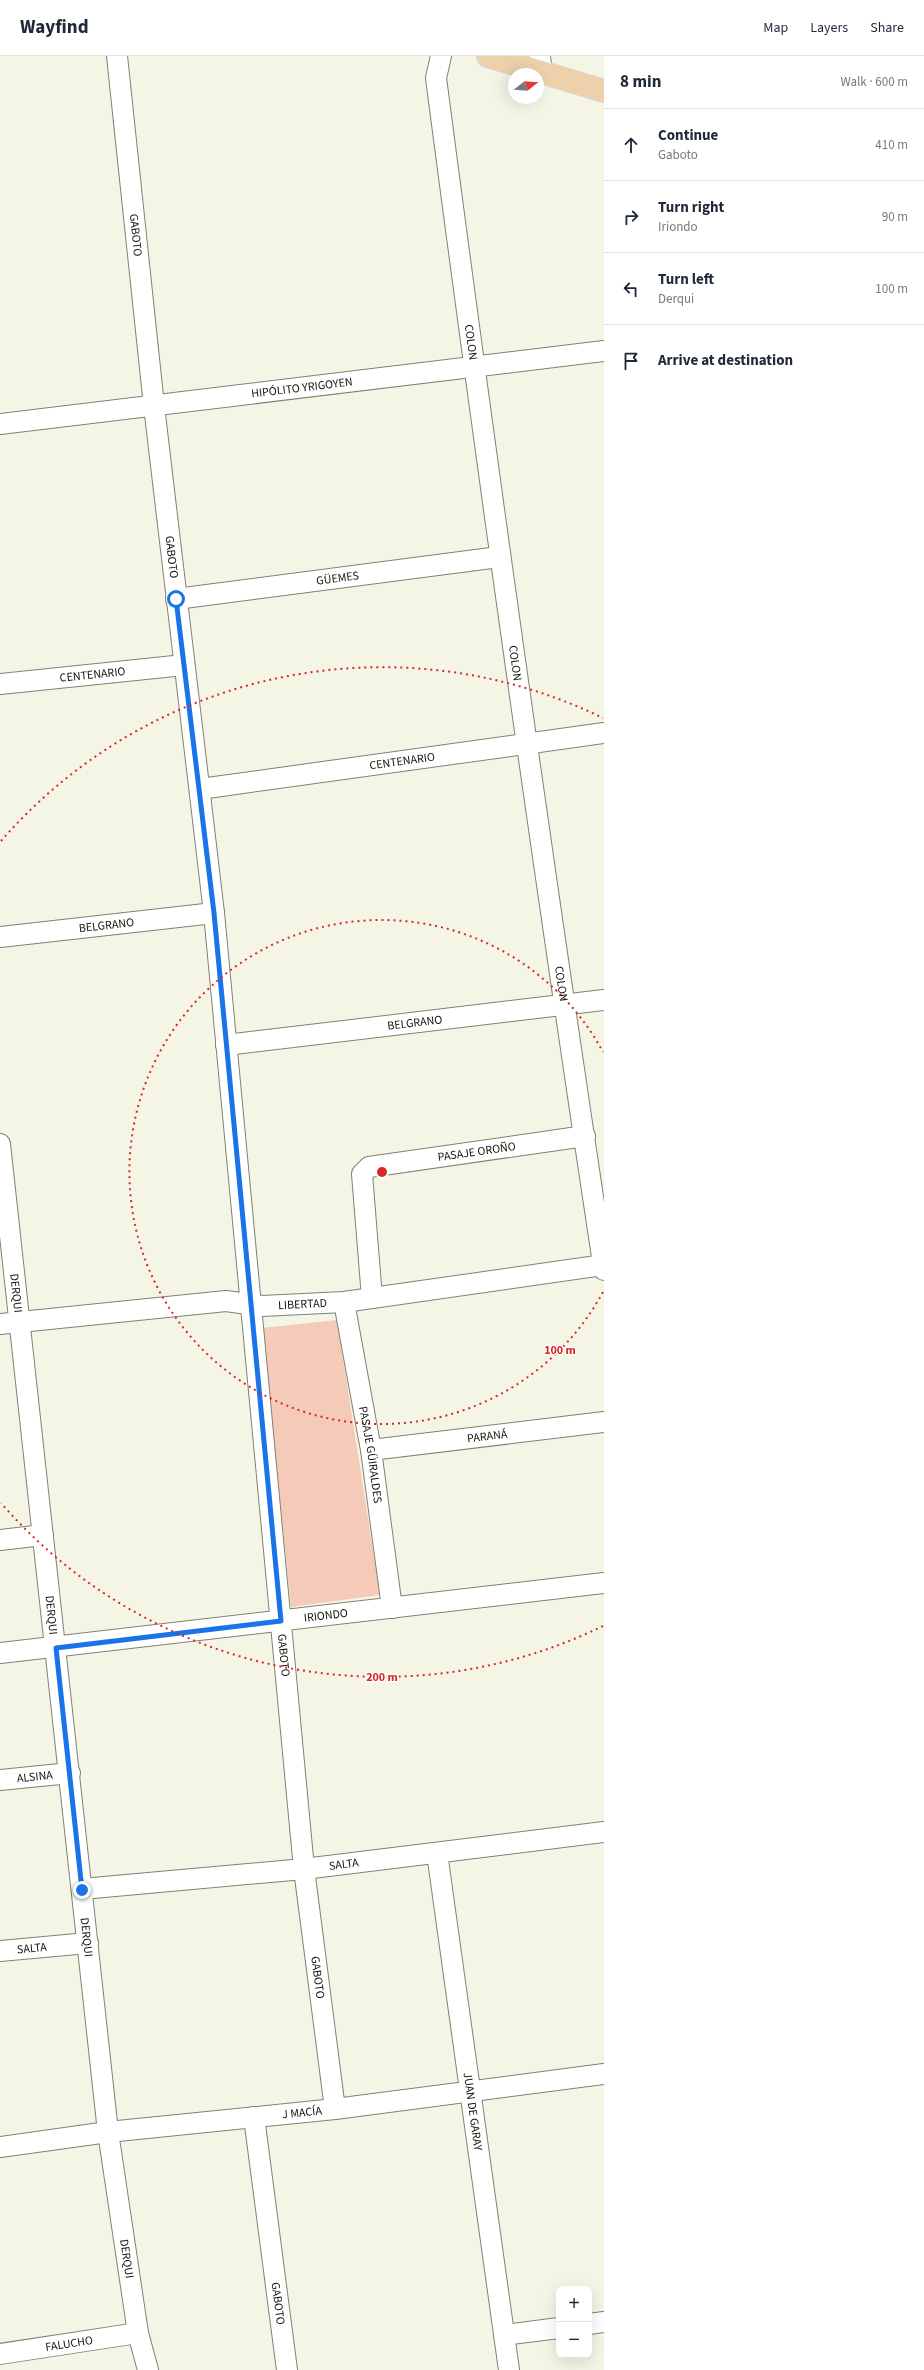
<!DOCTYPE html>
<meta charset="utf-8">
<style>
:root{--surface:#fff;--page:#f6f6f7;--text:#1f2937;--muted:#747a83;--line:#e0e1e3}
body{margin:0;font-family:"Source Sans 3",sans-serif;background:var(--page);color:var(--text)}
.controls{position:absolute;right:12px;bottom:12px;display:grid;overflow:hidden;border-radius:8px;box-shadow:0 4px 16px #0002}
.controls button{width:36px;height:36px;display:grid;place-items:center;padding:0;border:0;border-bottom:1px solid var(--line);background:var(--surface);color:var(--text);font:20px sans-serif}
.compass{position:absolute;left:508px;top:12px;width:36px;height:36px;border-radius:50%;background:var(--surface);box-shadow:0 4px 16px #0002;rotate:73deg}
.stop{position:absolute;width:12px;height:12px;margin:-9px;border:3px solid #1a73e8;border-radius:50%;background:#fff}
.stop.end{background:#1a73e8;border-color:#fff;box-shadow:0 1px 4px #0008}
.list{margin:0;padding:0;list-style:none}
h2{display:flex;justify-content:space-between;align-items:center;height:52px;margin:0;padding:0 16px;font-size:17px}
h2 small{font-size:13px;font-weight:400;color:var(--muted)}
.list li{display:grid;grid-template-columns:26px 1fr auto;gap:12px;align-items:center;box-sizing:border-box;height:72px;padding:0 16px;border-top:1px solid var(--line)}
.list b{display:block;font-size:15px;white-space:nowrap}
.list p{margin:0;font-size:13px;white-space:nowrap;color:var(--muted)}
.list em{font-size:13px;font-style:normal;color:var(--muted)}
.icon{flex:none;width:22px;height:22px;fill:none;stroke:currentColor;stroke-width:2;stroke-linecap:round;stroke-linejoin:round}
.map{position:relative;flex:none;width:604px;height:2314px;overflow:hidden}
header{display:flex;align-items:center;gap:24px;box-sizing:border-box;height:56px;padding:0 20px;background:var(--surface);border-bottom:1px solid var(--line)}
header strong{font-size:19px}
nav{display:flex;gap:22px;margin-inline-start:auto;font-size:14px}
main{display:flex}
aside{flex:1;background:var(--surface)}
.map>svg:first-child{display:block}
</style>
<header>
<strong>Wayfind</strong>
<nav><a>Map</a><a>Layers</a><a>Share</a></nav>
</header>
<main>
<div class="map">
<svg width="604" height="2314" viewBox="0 0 604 2314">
<rect width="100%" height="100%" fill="#f5f5e6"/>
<polygon fill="#f5cab8" points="337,1264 380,1539 291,1551 262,1272"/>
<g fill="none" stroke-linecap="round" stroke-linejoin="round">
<g stroke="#818173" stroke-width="22">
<g id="street">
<path id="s1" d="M117,0L154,350L214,857L304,1813L335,2053"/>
<path id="s2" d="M441,0L436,22C488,420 544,817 604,1214"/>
<polyline points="540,0 542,17"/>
<path id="s3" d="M0,368L604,295"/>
<path id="s4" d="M176,543L499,501"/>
<path id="s5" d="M0,628L184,609"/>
<path id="s6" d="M200,733L604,677"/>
<path id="s7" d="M0,881L214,857"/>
<path id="s8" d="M226,989L604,944"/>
<path id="s9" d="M0,1088L108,2076L138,2277L148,2314"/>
<path id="s10" d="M372,1242L362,1118L369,1111L585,1080"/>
<path id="s11" d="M344,1246L371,1394L392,1552"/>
<path id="s12" d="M0,1268L226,1245L262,1250L344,1246L604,1209"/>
<path id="s13" d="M371,1394L604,1366"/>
<polyline points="0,1484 43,1479"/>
<path id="s14" d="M0,1597L604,1527"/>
<path id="s15" d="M0,1724L70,1717"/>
<path id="s16" d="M437,1797L509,2314"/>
<path id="s17" d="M82,1833L304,1813L604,1776"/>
<path id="s18" d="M0,1895L88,1887"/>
<path id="s19" d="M254,2061L287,2314"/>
<path id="s20" d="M0,2091L108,2076L335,2053L604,2018"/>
<polyline points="589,2268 604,2266"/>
<polyline points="504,2279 559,2272"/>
<path id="s21" d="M0,2298L138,2277"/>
</g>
</g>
<g stroke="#d5d5d4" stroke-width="24">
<polyline id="primary" points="488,0 604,35"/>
</g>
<use href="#street" stroke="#fff" stroke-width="20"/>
<use href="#primary" stroke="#edd1aa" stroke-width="22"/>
</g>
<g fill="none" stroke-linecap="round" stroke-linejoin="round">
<polyline stroke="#1a73e8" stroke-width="5" points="82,1834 56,1592 281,1565 214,857 176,543"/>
</g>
<g fill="none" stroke="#d62828" stroke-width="2" stroke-dasharray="2 4">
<path d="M603 1236A252 252 0 1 1 603 996"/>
<path d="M603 1570A505 505 0 0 1 1 1447M1 785A505 505 0 0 1 603 662"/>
</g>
<g text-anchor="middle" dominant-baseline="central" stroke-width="3" stroke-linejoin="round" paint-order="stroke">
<g font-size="12" fill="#14140e" stroke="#fff">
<text stroke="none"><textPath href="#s1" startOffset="180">GABOTO</textPath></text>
<text stroke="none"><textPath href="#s2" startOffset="289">COLON</textPath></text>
<text stroke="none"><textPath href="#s3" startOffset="304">HIPÓLITO YRIGOYEN</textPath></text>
<text stroke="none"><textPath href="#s1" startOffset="504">GABOTO</textPath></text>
<text stroke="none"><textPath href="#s4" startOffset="163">GÜEMES</textPath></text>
<text stroke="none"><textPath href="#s2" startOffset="613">COLON</textPath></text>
<text stroke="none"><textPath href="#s5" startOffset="93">CENTENARIO</textPath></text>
<text stroke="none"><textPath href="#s6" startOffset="204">CENTENARIO</textPath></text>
<text stroke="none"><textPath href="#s7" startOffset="107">BELGRANO</textPath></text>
<text stroke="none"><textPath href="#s2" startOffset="937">COLON</textPath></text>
<text stroke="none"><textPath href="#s8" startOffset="190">BELGRANO</textPath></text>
<text stroke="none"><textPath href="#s10" startOffset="243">PASAJE OROÑO</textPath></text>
<text stroke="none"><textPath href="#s9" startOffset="150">DERQUI</textPath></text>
<text stroke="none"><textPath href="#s12" startOffset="304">LIBERTAD</textPath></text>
<text stroke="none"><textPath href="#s13" startOffset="117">PARANÁ</textPath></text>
<text stroke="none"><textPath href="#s11" startOffset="155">PASAJE GÜIRALDES</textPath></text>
<text stroke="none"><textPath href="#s9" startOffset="474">DERQUI</textPath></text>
<text stroke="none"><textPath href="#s14" startOffset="328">IRIONDO</textPath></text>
<text stroke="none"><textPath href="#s1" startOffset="1608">GABOTO</textPath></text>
<text stroke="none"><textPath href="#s15" startOffset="35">ALSINA</textPath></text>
<text stroke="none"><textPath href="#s17" startOffset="263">SALTA</textPath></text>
<text stroke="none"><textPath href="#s9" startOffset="798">DERQUI</textPath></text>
<text stroke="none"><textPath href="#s18" startOffset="32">SALTA</textPath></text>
<text stroke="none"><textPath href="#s1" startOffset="1932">GABOTO</textPath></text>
<text stroke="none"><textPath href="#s20" startOffset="304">J MACÍA</textPath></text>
<text stroke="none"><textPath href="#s16" startOffset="261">JUAN DE GARAY</textPath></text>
<text stroke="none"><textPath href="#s9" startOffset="1122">DERQUI</textPath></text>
<text stroke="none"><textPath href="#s19" startOffset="188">GABOTO</textPath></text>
<text stroke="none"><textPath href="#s21" startOffset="70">FALUCHO</textPath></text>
</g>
</g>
<circle cx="382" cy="1116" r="6" fill="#d62828" stroke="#fff" stroke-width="2"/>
<g font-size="12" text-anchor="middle" font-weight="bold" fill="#d62828" stroke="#fff" stroke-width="3" stroke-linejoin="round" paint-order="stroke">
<text x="560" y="1298">100 m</text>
<text x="382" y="1625">200 m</text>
</g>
</svg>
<div class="controls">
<button>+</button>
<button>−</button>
</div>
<svg class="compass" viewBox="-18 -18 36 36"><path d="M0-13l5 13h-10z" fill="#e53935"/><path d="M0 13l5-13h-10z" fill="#747a83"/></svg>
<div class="stop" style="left:176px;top:543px"></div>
<div class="stop end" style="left:82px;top:1834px"></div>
</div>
<aside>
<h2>8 min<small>Walk · 600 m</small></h2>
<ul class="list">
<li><svg class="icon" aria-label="ahead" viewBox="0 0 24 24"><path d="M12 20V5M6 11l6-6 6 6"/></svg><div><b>Continue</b><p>Gaboto</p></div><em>410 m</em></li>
<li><svg class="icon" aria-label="right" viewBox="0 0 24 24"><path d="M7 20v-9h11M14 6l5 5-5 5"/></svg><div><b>Turn right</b><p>Iriondo</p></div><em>90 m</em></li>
<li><svg class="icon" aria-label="left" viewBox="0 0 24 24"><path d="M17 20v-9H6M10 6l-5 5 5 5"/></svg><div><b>Turn left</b><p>Derqui</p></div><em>100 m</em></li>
<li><svg class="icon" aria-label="arrive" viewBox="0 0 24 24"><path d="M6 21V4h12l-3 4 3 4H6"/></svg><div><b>Arrive at destination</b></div></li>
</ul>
</aside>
</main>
